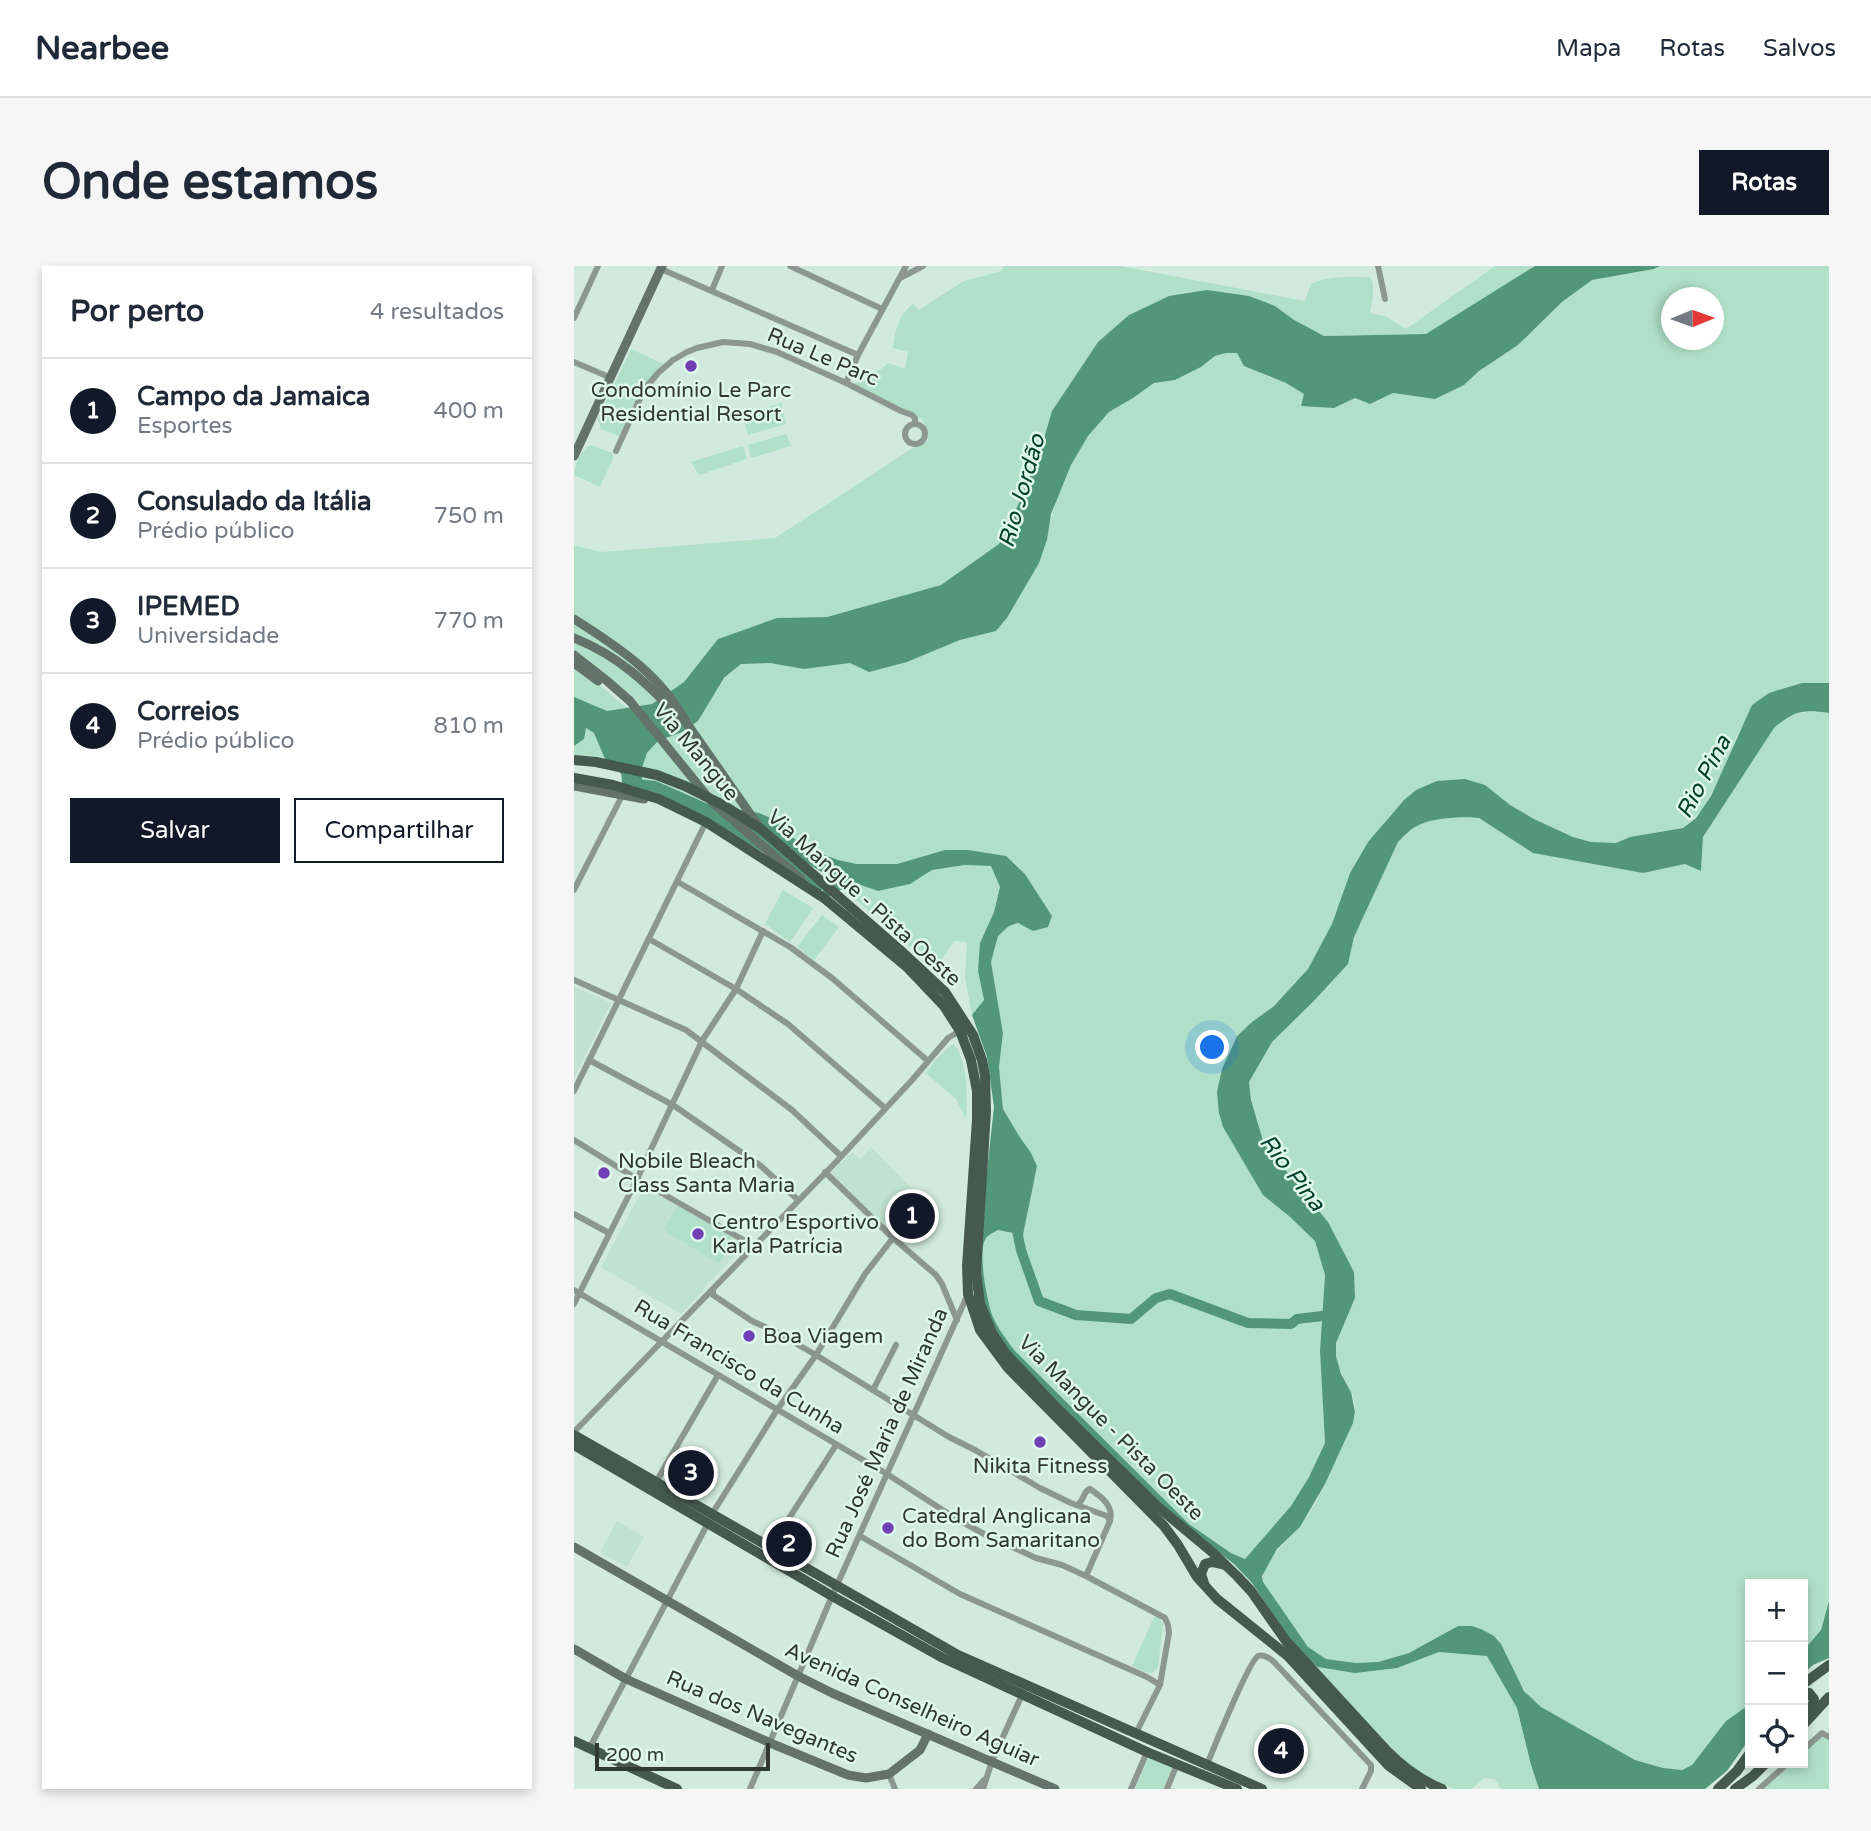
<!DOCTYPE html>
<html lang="pt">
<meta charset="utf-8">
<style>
:root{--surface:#fff;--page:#f6f6f7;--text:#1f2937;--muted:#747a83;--line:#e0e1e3;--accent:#111827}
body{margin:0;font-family:"Varela Round",sans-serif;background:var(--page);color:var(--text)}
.controls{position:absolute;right:21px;bottom:21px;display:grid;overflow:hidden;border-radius:0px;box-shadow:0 4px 10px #0003}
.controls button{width:63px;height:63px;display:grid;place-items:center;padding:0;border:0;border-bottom:2px solid var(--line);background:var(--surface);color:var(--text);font:35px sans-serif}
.compass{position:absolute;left:1087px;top:21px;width:63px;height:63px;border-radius:50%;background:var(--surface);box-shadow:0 4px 10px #0003;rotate:89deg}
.scale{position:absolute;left:21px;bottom:18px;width:175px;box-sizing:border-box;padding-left:7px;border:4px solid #2f3833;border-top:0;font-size:19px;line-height:24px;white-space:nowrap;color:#2f3833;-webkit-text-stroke:5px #def8ea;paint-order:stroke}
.you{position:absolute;left:639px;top:782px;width:24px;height:24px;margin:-18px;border:5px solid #fff;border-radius:50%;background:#1a73e8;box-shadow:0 0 0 10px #1a73e833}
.badge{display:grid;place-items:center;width:46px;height:46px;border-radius:50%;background:var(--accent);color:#fff;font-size:23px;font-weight:700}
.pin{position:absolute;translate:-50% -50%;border:4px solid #fff;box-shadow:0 2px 7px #0006}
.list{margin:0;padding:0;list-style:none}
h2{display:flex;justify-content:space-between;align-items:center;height:91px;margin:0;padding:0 28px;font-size:30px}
h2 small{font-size:23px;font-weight:400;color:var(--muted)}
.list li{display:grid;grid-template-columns:46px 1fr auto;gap:21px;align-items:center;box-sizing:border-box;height:105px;padding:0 28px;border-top:2px solid var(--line)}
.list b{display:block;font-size:26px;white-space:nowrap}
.list p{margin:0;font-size:23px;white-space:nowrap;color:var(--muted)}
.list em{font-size:23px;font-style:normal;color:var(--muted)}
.actions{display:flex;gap:14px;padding:21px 28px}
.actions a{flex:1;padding:16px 0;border:2px solid var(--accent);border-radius:0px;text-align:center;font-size:24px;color:var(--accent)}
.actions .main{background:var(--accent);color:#fff}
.icon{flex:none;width:38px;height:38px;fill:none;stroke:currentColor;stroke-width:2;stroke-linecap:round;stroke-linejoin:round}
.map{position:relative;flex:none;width:1255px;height:1523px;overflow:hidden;border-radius:0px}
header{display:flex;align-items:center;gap:42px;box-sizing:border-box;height:98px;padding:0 35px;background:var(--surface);border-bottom:2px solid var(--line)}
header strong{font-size:33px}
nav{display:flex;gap:38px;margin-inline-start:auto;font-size:24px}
.intro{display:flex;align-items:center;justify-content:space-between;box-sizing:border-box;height:168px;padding:0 42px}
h1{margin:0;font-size:49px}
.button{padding:18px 32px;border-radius:0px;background:var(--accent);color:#fff;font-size:24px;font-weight:700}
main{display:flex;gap:42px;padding:0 42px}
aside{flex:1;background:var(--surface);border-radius:0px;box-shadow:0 4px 10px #0003}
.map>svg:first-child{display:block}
</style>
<header>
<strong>Nearbee</strong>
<nav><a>Mapa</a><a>Rotas</a><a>Salvos</a></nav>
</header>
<div class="intro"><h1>Onde estamos</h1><a class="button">Rotas</a></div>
<main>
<aside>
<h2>Por perto<small>4 resultados</small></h2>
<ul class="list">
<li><span class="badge">1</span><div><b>Campo da Jamaica</b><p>Esportes</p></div><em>400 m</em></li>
<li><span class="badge">2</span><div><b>Consulado da Itália</b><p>Prédio público</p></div><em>750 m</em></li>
<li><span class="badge">3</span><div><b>IPEMED</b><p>Universidade</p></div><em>770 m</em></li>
<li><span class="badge">4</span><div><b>Correios</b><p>Prédio público</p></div><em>810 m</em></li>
</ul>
<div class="actions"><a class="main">Salvar</a><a>Compartilhar</a></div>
</aside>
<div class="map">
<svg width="1255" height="1523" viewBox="0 0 1255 1523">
<rect width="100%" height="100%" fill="#d1eadd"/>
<g fill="#c1e2d1">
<polygon points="0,720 37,737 0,812"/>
<polygon points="297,881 338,923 315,947 316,948 307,959 255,908 278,886 286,893"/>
<polygon points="70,921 171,978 107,1048 27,1001"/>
<polygon points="106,1180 146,1205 128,1234 88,1210"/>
<polygon points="43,1255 70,1271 53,1301 26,1286"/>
</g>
<g fill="#b0e0c8" fill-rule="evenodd">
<path d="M430,0H546L731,35L737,18C747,12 766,11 778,11C786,11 789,13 796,10C802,22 798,34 796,47L811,50L832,63L921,0H968L852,68L740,70L595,30L555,49L524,76L478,145L468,179L445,237L426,278L367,319L253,351L203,352L144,373L110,416L78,438L67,440L53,426L0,386V279L28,286L201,272L339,182L354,175V166L348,153L279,118L307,103L314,97L331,103L334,86L319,82C321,65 325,48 339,38L345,44L390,15L427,5Z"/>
<path d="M1086,0H1255V417H1228L1195,427L1169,459L1163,469L1149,505L1129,543L1109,562L1056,571L1042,577L1017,576L999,571L960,553L936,539L842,524L830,534L794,576L776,607L758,658L734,703L700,740L678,756L663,770L655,786L649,861L689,929L715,950L741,975L751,1009L746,1085L751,1177L735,1211L717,1240L672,1293L657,1287L615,1258L440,1084C433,1074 424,1063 419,1051C413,1037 404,987 411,974C413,969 419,967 424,964L449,969L463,900L457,887L445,871L429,843L425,801L429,767L417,695L424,670L435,660L478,650L451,608L440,596L371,584L323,598H283L264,594L238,584L216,570L212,561L199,553L185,547L168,544L155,545L128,542L110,537L75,521L68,514V502L73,488L84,475L108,466L129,446L151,412L167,398L196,397L230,403L276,397L295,405L333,396L386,374L422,365L433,352L465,297L482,234L497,199L514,170L535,146L559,132L580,117L601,114L627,101L641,90L652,87H663L691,109L712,117L730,128L727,139L760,142L781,132L796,138L819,127L861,133L890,119L905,105L944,79L986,38L1018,14L1080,3ZM1098,32H1140V74H1098Z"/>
<polygon points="57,83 90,98 71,119 46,170 44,170 27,163 24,153"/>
<polygon points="207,137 212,158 174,169 169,149"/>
<polygon points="212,168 217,180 177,192 174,179"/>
<path d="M18,179L38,187L40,190L26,221L0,209C1,199 7,182 18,179Z"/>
<polygon points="169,180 173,193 125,209 117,196"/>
<polygon points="0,398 53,442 15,448 20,467 31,492 0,489"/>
<path d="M1242,445L1255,447V1335L1247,1364L1229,1385V1318H1176V1438L1152,1455L1118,1499L1108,1504L1089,1502L1061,1494L967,1441L958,1435L945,1415L884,1360L835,1387L804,1396L782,1397L752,1393L734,1381L689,1316C686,1294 716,1275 727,1259C745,1235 757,1206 769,1178C774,1169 779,1159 781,1148C784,1127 763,1109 762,1087C761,1069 774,1048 781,1032L754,956L690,878L677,834L675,816L698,776L740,736L774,698L780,671L824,576C831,569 837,562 847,558C860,552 890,550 905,552L959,587L1069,607L1111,598L1127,605L1129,571L1200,462C1216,449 1222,447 1242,445Z"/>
<path d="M391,599L417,600L426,621L420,646L406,677L404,705L410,735L398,749L391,711L393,676L380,675L365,697C360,695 353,694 349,692C327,680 321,650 295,645L246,605L304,625L336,618L358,604Z"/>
<polygon points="209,624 239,642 216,676 191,658"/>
<polygon points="248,649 265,661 240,694 223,681"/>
<path d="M380,778C395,798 393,830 392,853L382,833L352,807C360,797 368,784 380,778Z"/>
<polygon points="335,929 359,953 341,972 317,948"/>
<polygon points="104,940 162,973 145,997 89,964"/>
<polygon points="580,1351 584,1351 589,1358 584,1402 578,1407 571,1406 558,1400"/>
<polygon points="865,1386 913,1390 943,1442 957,1499 965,1523 927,1523 921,1513 911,1512 897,1523 881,1523 849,1509 814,1482 733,1394 823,1402"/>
<polygon points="1247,1470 1255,1474 1255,1523 1190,1523 1189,1520 1215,1497 1229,1497 1229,1485"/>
<polygon points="576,1491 598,1501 590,1523 561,1523 574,1492"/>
</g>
<g fill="#539779">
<path d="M961,0H1086L1080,3L1018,14L988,36L944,79L905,105L890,119L861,133L819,127L796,138L781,132L760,142L727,140L730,128L712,117L670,100L663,87H652L641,90L627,101L601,114L580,117L559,132L535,146L514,170L497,199L477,248L473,274L465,297L433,352L422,365L386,374L333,396L295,406L276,397L230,403L196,397L167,398L150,412L124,455L108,466L84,475L73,487L68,502V514L75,522L83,526L110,537L129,542L155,545L168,544L185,547L199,553L212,561L216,570L238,584L264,594L283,598H323L371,584H394L432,590L451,608L478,650L474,661L459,665L444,657L435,660L424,670L417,696L429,767L425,801L429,843L445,870L457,887L463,900L449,969L424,964C419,967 413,969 411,974C404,987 413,1037 419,1051C424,1063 433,1074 440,1084L615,1258L657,1287L671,1293L717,1240L735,1211L751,1177L746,1085L751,1009L741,975L715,950L689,929L649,861L645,847L643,826L648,803L663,770L678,756L700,740L734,703L758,658L776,607L794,576L830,534L842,524L863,515L891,513L911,519L936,539L960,553L999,571L1017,576L1042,577L1056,571L1109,562L1122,552L1137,530L1178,439L1195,427L1208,423L1228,417H1255V447C1229,443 1220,445 1200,462L1129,571L1127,605L1111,598L1069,607L959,587L905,552C890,550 860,552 847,558C837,562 831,569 824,576L780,671L774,698L740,735L698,776L675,816L677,834L690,878L754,956L780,1006L781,1032L762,1077V1090L767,1108L777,1126L781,1146L779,1157L751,1218L726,1261L703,1283L688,1310L689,1316L734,1381L752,1393L782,1397L804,1396L835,1387L884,1360H898L907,1363L920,1370L927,1378L950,1425L967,1441L1061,1494L1089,1502L1108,1504L1118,1499L1152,1455L1176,1438V1472L1153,1505L1131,1523H965L957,1499L943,1442L913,1390L865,1386L823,1402L781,1407L744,1401L733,1394L714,1371L678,1317L660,1298L610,1260L474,1129L423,1071L408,1032L405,978L420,841L413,791L398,749L410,734L404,705L406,677L420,646L426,621L417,600L391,599L358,604L336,618L304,625L246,605L212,584L220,593L190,587L104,537L60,520L31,493L20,467L12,462L10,473L0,480V431L33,445L78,438L110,416L144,373L203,352L253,351L367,319L425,278L445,237L468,179L478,145L524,76L555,49L595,30L633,24L675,30L701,40L720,54L750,70L852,68Z"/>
<polygon points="1255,1335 1255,1392 1239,1399 1229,1408 1229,1385 1247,1364"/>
</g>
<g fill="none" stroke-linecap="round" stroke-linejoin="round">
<g stroke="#539779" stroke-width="10">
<polyline points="52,500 53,517 81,520 147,549"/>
<polyline points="209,592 247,619"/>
<polyline points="254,625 286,608"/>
<polyline points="438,959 442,960 447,984 465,1035 502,1049 557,1053 582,1032 596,1028 674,1057 717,1058 723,1053 757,1049"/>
</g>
<g stroke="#8d9791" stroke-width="6">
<polyline points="216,0 308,43"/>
<polyline points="804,0 811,33"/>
<polyline points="87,3 284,89"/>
<polyline points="326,12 349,0"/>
<polyline points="138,24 148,0"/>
<polyline points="0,52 24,0"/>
<polyline points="0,96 35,111"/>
<polyline points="272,117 284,89 332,0"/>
<circle cx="341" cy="168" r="10"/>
<polyline points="42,185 70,124 84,107 99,94 113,86 123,82 149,76 176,78 203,86 272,117 327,145 338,149 341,152 341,158"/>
<polyline points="104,616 216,681 258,712 354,795"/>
<polyline points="0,624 49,528"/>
<polyline points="75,673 162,723 214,758 311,842"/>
<polyline points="0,714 112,764 218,844 267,890"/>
<polyline points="15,794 99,839 187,900 224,934"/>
<polyline points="0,825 132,556"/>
<polyline points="0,874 63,913 180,980"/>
<polyline points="251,906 319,972 362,1009 368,1018 383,1054"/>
<polyline points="0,948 35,967"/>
<polyline points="0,1024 313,1208 381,1252 410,1268 462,1292 488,1299 512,1310 591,1352 594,1359 595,1367 586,1419 562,1467"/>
<polyline points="139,1024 139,1029 178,1055 202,1066 242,1089 375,1171 401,1184 466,1222 497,1237 533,1250 536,1255 512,1310"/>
<polyline points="0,1038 63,913 128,775 162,723 189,665"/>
<polyline points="299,1124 322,1079"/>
<polyline points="0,1166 262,896 339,813 374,772 386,765"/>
<polyline points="82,1216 144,1109"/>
<path d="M503,1239C510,1235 509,1225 516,1223C528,1231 540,1240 536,1255"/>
<polyline points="138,1248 203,1144 242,1089 291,1008 319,972"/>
<polyline points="286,1270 386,1328 573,1411 586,1419"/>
<polyline points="196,1282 262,1179"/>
<polyline points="15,1483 134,1257"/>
<polyline points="1229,1484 1248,1467 1255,1471"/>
<path d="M632,1501C638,1486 675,1395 684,1390C689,1388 694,1391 699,1395L797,1499V1505L788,1523"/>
<polyline points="315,1508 321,1523"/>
<polyline points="176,1523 258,1330 394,1028"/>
<polyline points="402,1523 410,1514"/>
<polyline points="409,1523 418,1495 448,1429"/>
<polyline points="557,1523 573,1486"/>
<polyline points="593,1523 603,1498"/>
<polyline points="1185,1523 1214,1497"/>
</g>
<g stroke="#63726b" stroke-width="9">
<polyline points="0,190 88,0"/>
<path d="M0,353C46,382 88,410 114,459L186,562"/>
<path d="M0,372C47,391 73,418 108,453"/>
<polyline points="0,389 32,414 56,435 138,536 227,613"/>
<polyline points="0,397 24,415"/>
<polyline points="0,520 70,533"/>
<polyline points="0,1281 224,1410 258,1427 481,1523"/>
<polyline points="0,1383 52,1413 201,1479 274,1509 292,1512 315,1508 346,1484 354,1468"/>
</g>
<g stroke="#46594f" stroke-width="10">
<path d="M0,494L22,496L83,509L111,520L149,539L187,563L326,684L371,726L399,769L408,794L411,810L412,845L402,1006L406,1038L418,1067L432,1088L479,1138L583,1240L638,1286L663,1310L677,1325L712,1375L812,1484C829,1501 846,1514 868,1523"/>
<polyline points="0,512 39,519 85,533 132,556 250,632 334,702 370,740 386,765 397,794 403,825 403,854 393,1000 394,1028 406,1064 434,1102 590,1260 604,1279 623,1311 643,1333 714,1390 815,1500 847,1523"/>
<polyline points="0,1169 384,1389 688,1523"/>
<polyline points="0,1179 258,1330 367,1391 573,1486 663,1523"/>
<polyline points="630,1317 627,1308 631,1298 638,1296 651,1299"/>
<polyline points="1229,1418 1255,1399"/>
<polyline points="1229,1426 1235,1427 1240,1433 1239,1438 1234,1445"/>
<polyline points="1229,1459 1255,1431"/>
<polyline points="0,1475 103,1523"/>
<polyline points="1144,1523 1163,1505 1176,1487"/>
<polyline points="1161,1523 1179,1510 1192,1497"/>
</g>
</g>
<g fill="#703eb5" stroke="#def8ea" stroke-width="2.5">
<circle cx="117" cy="100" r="7"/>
<circle cx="30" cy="907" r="7"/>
<circle cx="124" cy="968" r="7"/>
<circle cx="175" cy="1070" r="7"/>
<circle cx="466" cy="1176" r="7"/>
<circle cx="314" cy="1262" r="7"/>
</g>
<g text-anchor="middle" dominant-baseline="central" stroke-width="5" stroke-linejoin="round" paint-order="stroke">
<g font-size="21" fill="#2f3833" stroke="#def8ea">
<text transform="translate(249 91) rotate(23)">Rua Le Parc</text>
<text transform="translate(122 486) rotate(50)">Via Mangue</text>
<text transform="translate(290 632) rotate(42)">Via Mangue - Pista Oeste</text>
<text transform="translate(165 1101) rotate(31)">Rua Francisco da Cunha</text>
<text transform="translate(537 1162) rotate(45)">Via Mangue - Pista Oeste</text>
<text transform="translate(313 1167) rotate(-66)">Rua José Maria de Miranda</text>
<text transform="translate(338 1439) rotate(24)">Avenida Conselheiro Aguiar</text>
<text transform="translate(188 1451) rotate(23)">Rua dos Navegantes</text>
</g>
<g font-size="21" fill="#2f3833" stroke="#def8ea" text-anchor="start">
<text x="117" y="124" text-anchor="middle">Condomínio Le Parc<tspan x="117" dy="24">Residential Resort</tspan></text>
<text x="44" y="895">Nobile Bleach<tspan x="44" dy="24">Class Santa Maria</tspan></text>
<text x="138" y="956">Centro Esportivo<tspan x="138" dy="24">Karla Patrícia</tspan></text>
<text x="189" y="1070">Boa Viagem</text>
<text x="466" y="1200" text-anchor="middle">Nikita Fitness</text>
<text x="328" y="1250">Catedral Anglicana<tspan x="328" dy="24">do Bom Samaritano</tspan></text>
</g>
<g font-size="23" font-style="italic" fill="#03402b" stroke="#def8ea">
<text transform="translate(448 225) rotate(-74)">Rio Jordão</text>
<text transform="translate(1130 511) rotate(-62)">Rio Pina</text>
<text transform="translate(718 907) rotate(52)">Rio Pina</text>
</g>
</g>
</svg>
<div class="controls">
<button>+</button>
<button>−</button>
<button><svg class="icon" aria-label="locate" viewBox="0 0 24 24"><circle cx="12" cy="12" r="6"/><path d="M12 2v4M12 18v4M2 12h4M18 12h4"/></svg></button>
</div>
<svg class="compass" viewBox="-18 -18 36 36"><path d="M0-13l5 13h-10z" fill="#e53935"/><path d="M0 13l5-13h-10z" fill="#747a83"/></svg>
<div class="scale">200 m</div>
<div class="you"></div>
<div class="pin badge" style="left:338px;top:950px">1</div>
<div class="pin badge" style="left:215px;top:1278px">2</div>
<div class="pin badge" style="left:117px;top:1207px">3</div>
<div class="pin badge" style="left:707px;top:1485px">4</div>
</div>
</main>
